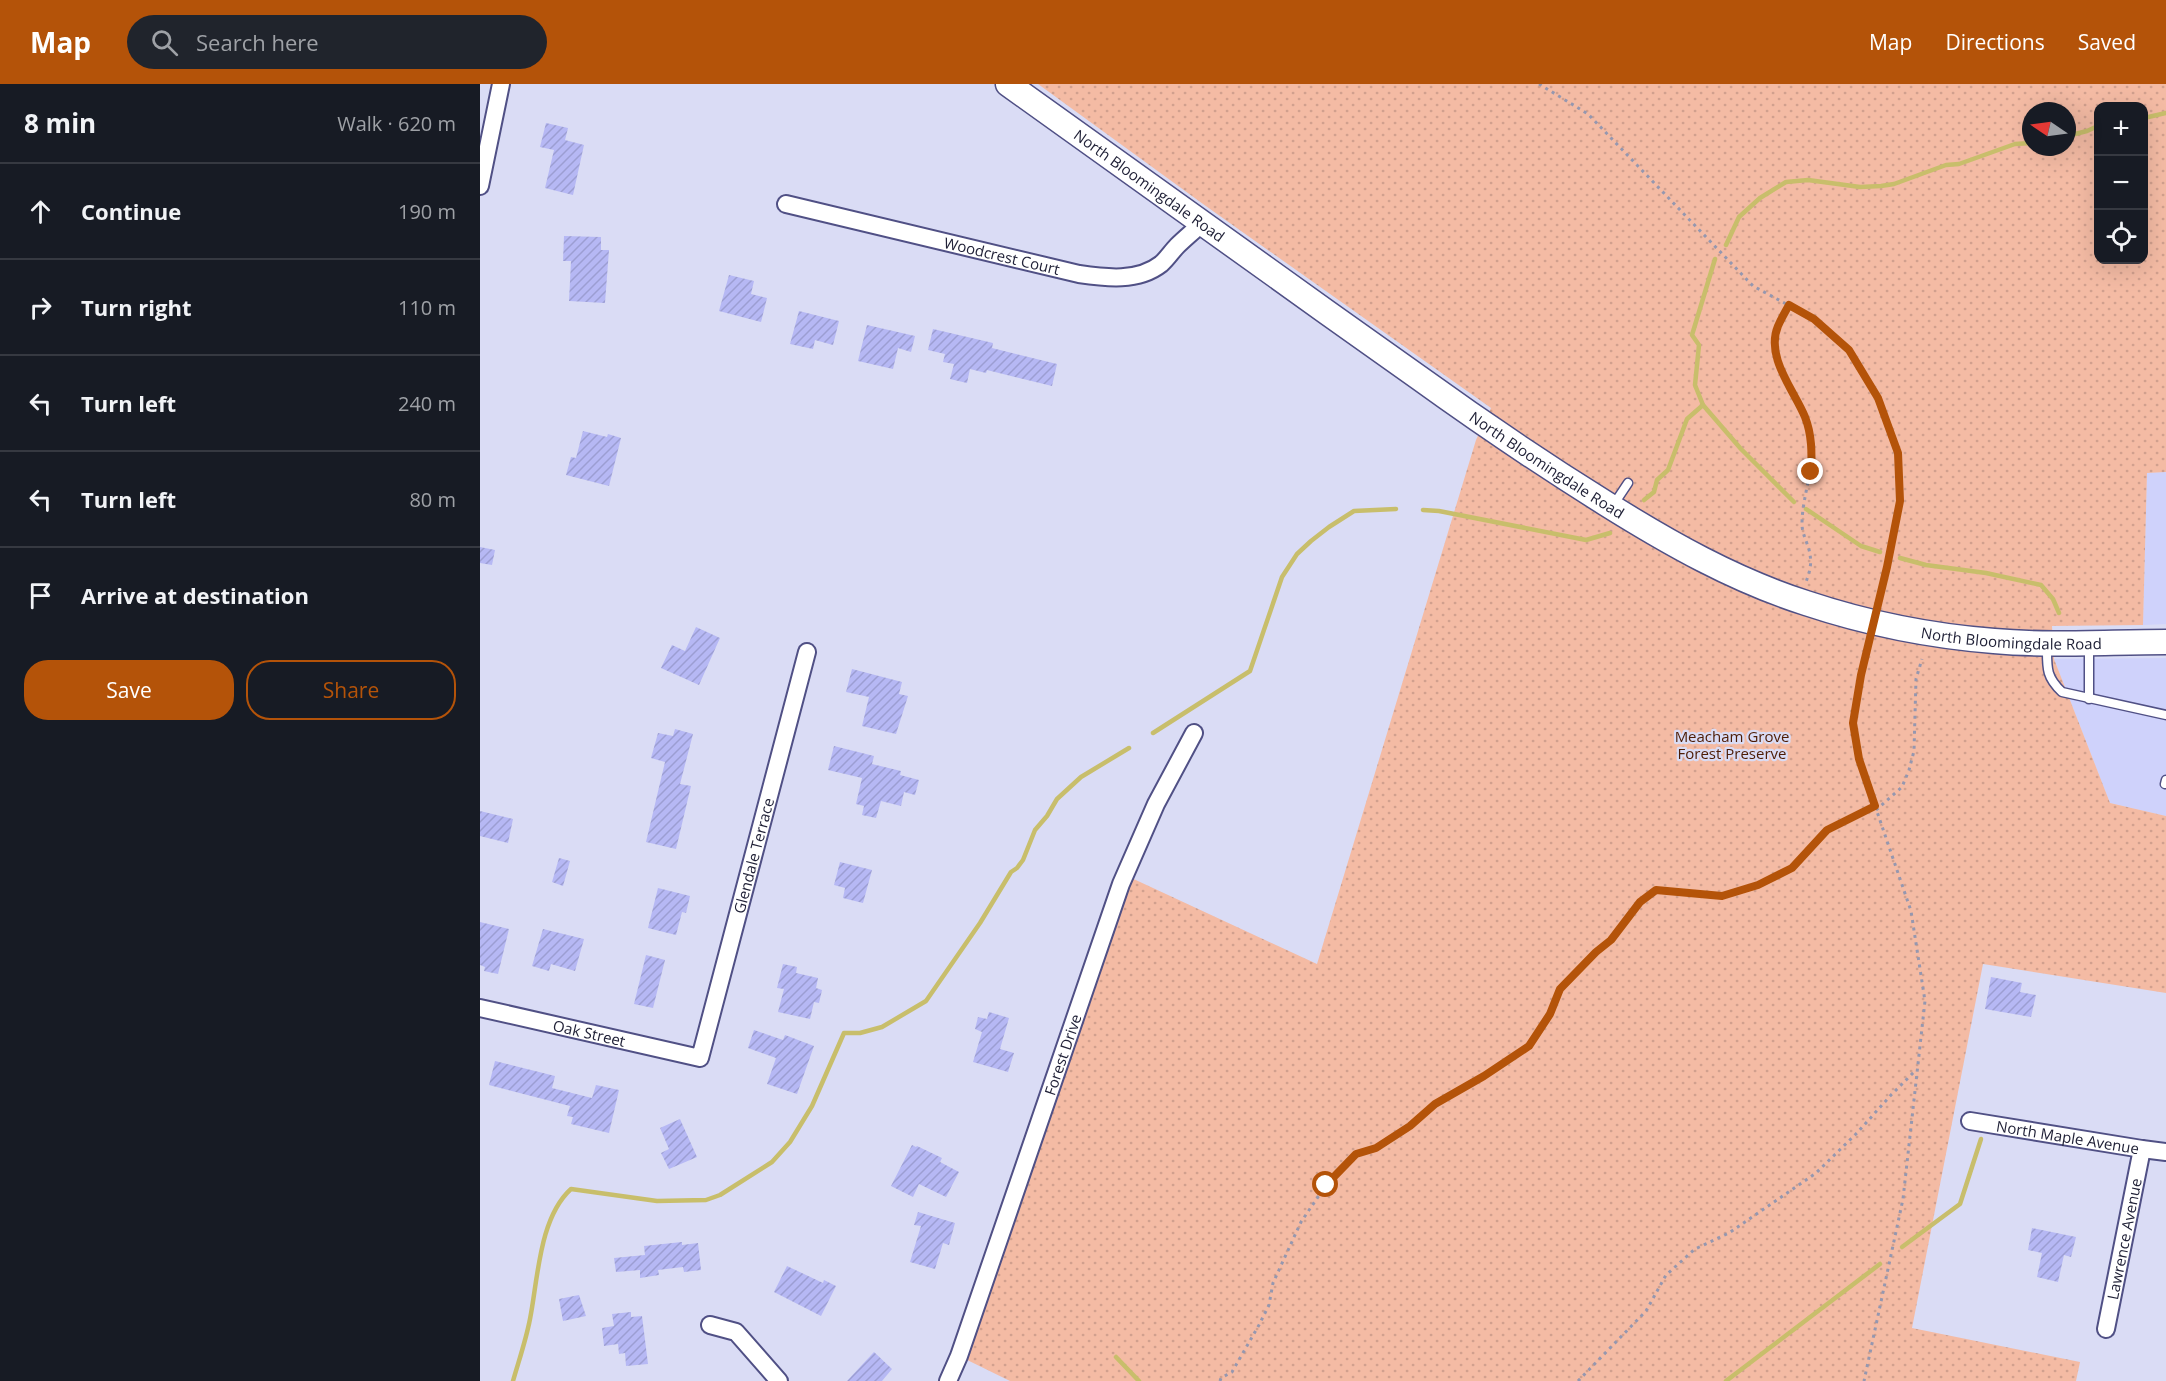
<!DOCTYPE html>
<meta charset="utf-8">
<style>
:root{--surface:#171b24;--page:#20242c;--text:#f1f3f6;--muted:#9ea1a6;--line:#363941;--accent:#b45309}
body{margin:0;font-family:"Open Sans",sans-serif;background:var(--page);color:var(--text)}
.controls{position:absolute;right:18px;top:18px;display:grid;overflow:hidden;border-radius:12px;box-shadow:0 6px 24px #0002}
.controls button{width:54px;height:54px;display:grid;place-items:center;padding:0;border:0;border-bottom:2px solid var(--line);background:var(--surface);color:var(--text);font:30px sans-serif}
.compass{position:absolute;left:1542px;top:18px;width:54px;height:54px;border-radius:50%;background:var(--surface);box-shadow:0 6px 24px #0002;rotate:283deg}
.stop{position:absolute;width:18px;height:18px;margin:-14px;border:4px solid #b45309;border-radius:50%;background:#fff}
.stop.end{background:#b45309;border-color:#fff;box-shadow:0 2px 6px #0008}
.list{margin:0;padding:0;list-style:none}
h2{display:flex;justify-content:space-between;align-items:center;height:78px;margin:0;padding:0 24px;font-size:26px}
h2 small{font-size:20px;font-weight:400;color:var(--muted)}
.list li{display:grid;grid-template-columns:39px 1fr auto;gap:18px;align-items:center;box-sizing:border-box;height:96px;padding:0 24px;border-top:2px solid var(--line)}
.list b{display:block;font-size:22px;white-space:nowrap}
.list em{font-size:20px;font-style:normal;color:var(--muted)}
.actions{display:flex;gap:12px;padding:18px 24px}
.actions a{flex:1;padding:14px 0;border:2px solid var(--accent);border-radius:24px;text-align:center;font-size:21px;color:var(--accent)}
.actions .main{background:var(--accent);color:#fff}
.icon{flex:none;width:33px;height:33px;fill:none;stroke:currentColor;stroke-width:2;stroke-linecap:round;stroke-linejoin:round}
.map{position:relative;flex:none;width:1686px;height:1297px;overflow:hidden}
header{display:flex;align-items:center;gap:36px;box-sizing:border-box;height:84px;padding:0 30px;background:var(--accent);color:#fff}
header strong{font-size:28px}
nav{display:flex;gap:33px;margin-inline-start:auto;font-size:21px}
.search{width:420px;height:54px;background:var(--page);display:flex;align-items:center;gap:15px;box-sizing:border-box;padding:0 21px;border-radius:33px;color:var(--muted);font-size:22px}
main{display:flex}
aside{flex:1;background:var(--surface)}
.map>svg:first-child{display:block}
</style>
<header>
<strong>Map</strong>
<div class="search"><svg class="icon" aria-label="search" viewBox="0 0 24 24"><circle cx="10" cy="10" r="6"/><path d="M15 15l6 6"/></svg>Search here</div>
<nav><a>Map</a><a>Directions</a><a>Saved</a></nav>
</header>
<main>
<aside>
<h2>8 min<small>Walk · 620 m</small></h2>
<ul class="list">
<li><svg class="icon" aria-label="ahead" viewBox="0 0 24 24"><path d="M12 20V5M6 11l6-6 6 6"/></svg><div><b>Continue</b></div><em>190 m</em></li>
<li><svg class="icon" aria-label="right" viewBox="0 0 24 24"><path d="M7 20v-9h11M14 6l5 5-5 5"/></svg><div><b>Turn right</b></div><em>110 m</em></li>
<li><svg class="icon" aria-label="left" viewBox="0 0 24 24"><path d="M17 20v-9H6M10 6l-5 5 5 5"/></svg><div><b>Turn left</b></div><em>240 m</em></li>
<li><svg class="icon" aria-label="left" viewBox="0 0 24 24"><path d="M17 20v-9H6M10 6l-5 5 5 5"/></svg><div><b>Turn left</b></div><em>80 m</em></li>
<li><svg class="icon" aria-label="arrive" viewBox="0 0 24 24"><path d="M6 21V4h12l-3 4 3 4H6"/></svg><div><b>Arrive at destination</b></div></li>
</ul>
<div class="actions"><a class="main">Save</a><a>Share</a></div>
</aside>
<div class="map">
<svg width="1686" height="1297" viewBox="0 0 1686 1297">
<defs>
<pattern id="park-dots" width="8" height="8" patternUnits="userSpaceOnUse" patternTransform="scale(1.5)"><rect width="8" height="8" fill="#f4bba4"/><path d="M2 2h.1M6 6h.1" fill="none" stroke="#d1a08e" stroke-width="1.8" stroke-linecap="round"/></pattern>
<pattern id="building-hatch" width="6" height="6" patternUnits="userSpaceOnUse" patternTransform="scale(1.5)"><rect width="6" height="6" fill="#b6b8f4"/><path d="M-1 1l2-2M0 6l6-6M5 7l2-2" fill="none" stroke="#9c9ed2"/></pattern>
</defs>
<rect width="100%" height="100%" fill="#dadcf5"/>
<g fill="#cfd2fb">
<polygon points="1686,388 1686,540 1663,541 1667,389"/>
<polygon points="1686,574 1686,732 1630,719 1574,575"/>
</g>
<path fill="url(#park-dots)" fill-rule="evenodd" d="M558,0H1686V388L1667,389L1663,541L1572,542L1574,575L1630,719L1686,732V909L1503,880L1432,1244L1600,1278L1596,1297H530L479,1272L645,791L837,880L996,356L1011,324L723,120ZM1618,22H1664V176H1618ZM1551,27H1587V63H1551Z"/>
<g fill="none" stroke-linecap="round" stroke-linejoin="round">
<g stroke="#c8be6b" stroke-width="4.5">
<polyline points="1664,34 1686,29"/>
<polyline points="1587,52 1607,47 1618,42"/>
<polyline points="1246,161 1259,133 1280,114 1306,98 1328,96 1380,103 1401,102 1414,100 1466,81 1479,80 1535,60 1551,59"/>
<polyline points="1235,175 1212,251 1219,261 1215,301 1223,321 1261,365 1314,418"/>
<polyline points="1164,416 1174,408 1177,396 1188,386 1207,335 1223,321"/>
<polyline points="1326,425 1381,462 1400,468"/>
<polyline points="943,426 959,427 1106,456 1130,449"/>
<polyline points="1420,474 1446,481 1506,489 1561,501 1573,515 1579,529"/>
<polyline points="673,649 770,587 802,493 817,470 831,457 849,443 874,427 916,425"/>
<polyline points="1422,1163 1480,1120 1501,1055"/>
<polyline points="636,1273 659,1297"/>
<path d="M33,1297C39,1276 46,1256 50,1235C58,1195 59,1134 91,1105L177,1117L226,1116L240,1111L292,1078L310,1058L332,1022L364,949H380L402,943L446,917L500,839L531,788L537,784L543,776L555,746L567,732L577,715L601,693L649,664"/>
<polyline points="1246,1297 1400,1180"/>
</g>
</g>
<g fill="url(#building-hatch)">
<polygon points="66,39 88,44 85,56 104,61 93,111 65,104 74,66 60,63"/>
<polygon points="84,152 121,153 121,166 129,166 125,219 89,217 91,177 83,177"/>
<polygon points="249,191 274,197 271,210 287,214 281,238 239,227"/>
<polygon points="319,227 359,237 353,261 335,256 333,265 310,260"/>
<polygon points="387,241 435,252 431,268 418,264 413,285 378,277"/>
<polygon points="453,245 513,259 512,264 577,280 572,302 507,286 506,289 490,285 487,299 470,295 474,280 463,278 465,270 448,266"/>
<polygon points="103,347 127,353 128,350 141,354 129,402 86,391 91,373 96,374"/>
<polygon points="0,463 15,466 12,481 0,479"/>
<polygon points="216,543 240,554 219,601 181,584 192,561 205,567"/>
<polygon points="372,585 422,598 419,610 428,612 416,650 382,642 389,613 366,608"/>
<polygon points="195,645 213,650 200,700 211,702 196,765 166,758 185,678 171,674 178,649 193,652"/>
<polygon points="354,662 394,672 392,680 421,687 420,691 439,696 435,711 424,708 421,722 401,717 396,734 382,731 384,722 376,720 382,694 348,686"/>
<polygon points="0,727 33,735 28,759 0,752"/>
<polygon points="79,774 90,777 83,802 72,798"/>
<polygon points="360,778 392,786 383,819 363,814 365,804 354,801"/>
<polygon points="178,804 210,812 206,829 202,828 196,851 168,844"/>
<polygon points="0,838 29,845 18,890 4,887 5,883 0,881"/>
<polygon points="63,845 104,855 95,887 71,880 69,887 52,882"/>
<polygon points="166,871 185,876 173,924 154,920"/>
<polygon points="303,880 317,883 316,889 338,894 336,904 342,906 339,919 334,918 330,935 298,928 304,905 297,904"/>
<polygon points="1511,893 1542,899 1540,908 1556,911 1551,933 1505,925"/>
<polygon points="509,928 529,934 520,965 534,969 528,988 493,978 502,948 495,945 498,933 507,935"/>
<polygon points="274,946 303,956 305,951 334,962 317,1010 287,1000 296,974 268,964"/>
<polygon points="15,977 75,992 72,1004 112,1014 116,1001 139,1006 129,1049 91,1040 93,1033 87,1032 90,1022 9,1001"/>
<polygon points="200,1035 217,1073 189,1085 181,1069 189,1065 180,1044"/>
<polygon points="432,1061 436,1063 437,1062 462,1074 460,1078 479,1088 466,1113 439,1100 433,1113 411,1102"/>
<polygon points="438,1128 475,1139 469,1161 463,1159 455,1185 430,1178 441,1142 434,1141"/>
<polygon points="1552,1144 1596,1153 1591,1173 1584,1171 1578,1198 1557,1193 1562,1169 1548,1166"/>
<polygon points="202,1158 202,1161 218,1159 221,1186 204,1188 203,1183 178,1186 179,1191 160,1194 160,1186 136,1188 134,1174 165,1171 164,1162"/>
<polygon points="307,1182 343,1199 344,1196 356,1202 341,1232 294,1208"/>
<polygon points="99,1211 106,1232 83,1237 79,1215"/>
<polygon points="151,1228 151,1233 162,1232 168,1280 146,1282 145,1269 139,1270 138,1260 124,1262 122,1244 134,1242 132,1230"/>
<polygon points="394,1268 412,1285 402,1297 367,1297"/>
</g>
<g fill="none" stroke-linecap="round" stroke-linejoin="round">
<g stroke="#505085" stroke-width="11">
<g id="service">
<polyline points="1134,420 1148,399"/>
<path d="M1567,563C1567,584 1566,593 1582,608L1686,631"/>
<polyline points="1609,615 1609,561"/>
<polyline points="1685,700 1686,696"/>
</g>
</g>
<g stroke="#505085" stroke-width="20">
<g id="minor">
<polyline points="0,102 21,0"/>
<path id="s1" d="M306,120L599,190C626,194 658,198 681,180C687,175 692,167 697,162C705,154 714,147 722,139"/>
<path id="s2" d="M0,924L220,974L327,568"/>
<path id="s3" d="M1490,1037L1662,1065L1686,1068"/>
<polyline points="230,1241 256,1248 299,1297"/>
<path id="s4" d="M1626,1245L1662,1065"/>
<path id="s5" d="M468,1297L479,1272L641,800L676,720L714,649"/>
</g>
</g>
<g stroke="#505085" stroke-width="27">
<g id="secondary">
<path id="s6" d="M528,0C665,98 801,196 938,293C999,337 1061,379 1125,419C1189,459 1254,496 1326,519C1386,539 1450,552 1514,557C1571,562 1629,558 1686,558"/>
</g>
</g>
<g stroke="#9597af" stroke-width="3" stroke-dasharray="3 4.5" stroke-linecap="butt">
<polyline points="1059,0 1108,30 1273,202 1334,235 1369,266 1398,314 1418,369 1420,417 1407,483"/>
<path d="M1309,222C1304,231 1297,241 1295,251C1291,287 1322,316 1330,349C1337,380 1322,410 1322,440C1322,451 1329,461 1330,471C1332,480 1329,490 1326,498"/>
<polyline points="1381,591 1373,639 1379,675 1431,827 1445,917 1423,1115 1384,1297"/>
<polyline points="1396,726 1422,703 1429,686 1434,667 1436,595 1442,575"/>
<polyline points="740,1297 741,1294 752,1288 779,1241 789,1221 793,1199 821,1138 846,1101 876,1070 896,1064 931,1042 955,1020 1004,992 1049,962 1070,930 1080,905 1116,868 1131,856 1160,818 1176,806 1242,811 1278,801 1312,784 1347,746 1395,722"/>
<polyline points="1098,1297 1166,1227 1186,1191 1215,1165 1249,1149 1336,1089 1377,1049 1411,1011 1436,986"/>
</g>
<use href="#service" stroke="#fff" stroke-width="8"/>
<use href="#minor" stroke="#fff" stroke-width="16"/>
<use href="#secondary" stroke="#fff" stroke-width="24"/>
<polyline stroke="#9597af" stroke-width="3" stroke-dasharray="3 4.5" stroke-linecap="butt" points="1381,591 1407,483"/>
</g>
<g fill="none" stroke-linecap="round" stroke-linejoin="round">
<path stroke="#b45309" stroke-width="8" d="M846,1101L876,1070L896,1064L930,1042L955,1020L1004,992L1049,962L1070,930L1080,905L1116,868L1131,856L1160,818L1176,806L1242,812L1278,801L1312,784L1347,746L1395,722L1379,675L1373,639L1381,591L1407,483L1420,417L1418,369L1398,314L1369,266L1334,235L1309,221C1305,228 1301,235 1298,242C1285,273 1314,306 1325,333C1332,351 1332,369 1331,388"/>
</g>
<g text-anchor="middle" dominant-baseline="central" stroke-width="4.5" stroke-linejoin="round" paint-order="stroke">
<g font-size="15" fill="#212238" stroke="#dadcf5">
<text stroke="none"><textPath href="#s6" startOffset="174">North Bloomingdale Road</textPath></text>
<text stroke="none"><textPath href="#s1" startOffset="222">Woodcrest Court</textPath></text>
<text stroke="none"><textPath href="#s6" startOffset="660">North Bloomingdale Road</textPath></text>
<text stroke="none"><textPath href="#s6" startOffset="1164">North Bloomingdale Road</textPath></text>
<text stroke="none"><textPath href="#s2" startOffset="435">Glendale Terrace</textPath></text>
<text stroke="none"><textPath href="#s2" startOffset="112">Oak Street</textPath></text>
<text stroke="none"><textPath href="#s5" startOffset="346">Forest Drive</textPath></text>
<text stroke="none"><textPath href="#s3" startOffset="99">North Maple Avenue</textPath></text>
<text stroke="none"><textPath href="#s4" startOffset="92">Lawrence Avenue</textPath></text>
</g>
<g font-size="15" fill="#4d1c05" stroke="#dadcf5">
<text x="1252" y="652">Meacham Grove<tspan x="1252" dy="17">Forest Preserve</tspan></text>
</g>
</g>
</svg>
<div class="controls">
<button>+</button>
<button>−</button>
<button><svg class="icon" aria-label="locate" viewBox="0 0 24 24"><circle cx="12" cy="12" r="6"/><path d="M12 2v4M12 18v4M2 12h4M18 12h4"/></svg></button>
</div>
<svg class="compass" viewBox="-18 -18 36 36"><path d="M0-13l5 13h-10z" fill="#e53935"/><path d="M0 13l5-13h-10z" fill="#9ea1a6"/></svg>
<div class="stop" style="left:846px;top:1101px"></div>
<div class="stop end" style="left:1331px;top:388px"></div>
</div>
</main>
